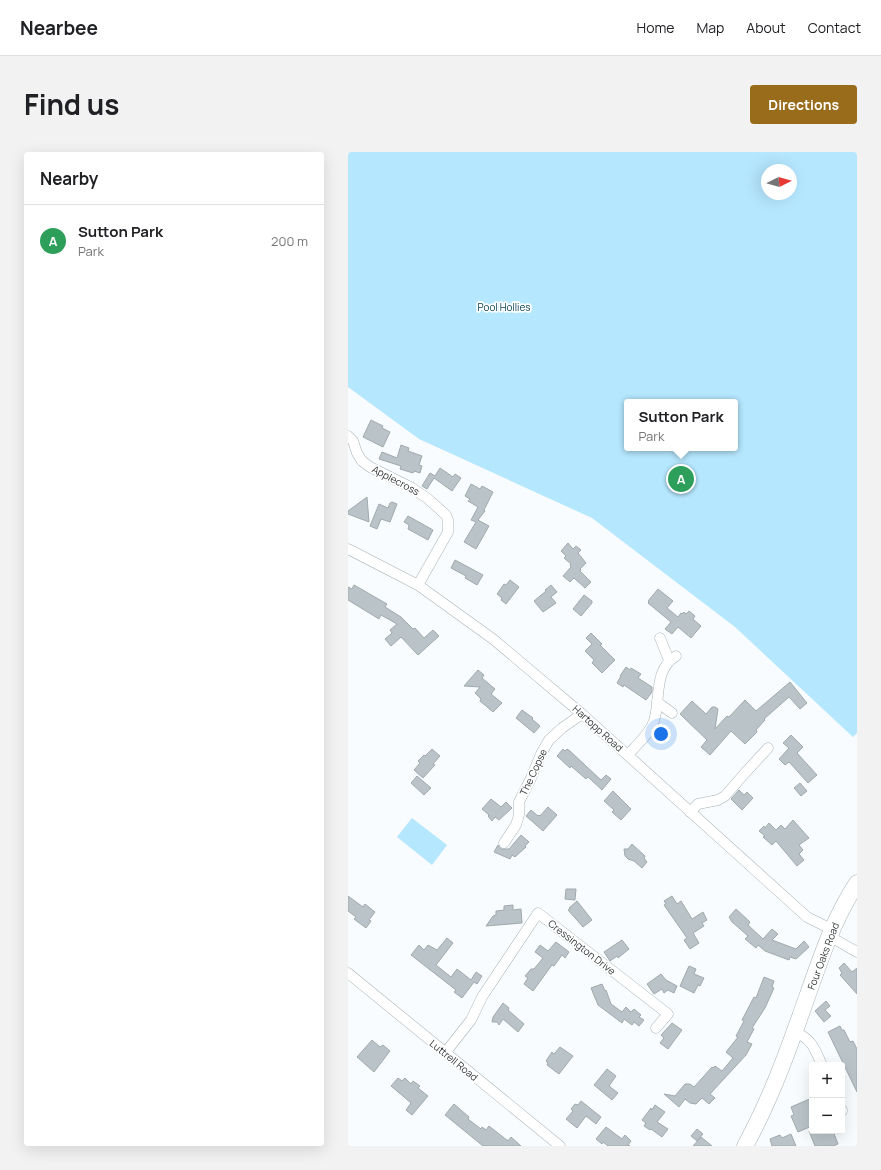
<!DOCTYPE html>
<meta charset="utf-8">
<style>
:root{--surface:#fff;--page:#f2f2f2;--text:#202124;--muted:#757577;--line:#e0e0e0;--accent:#986c1a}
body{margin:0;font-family:Manrope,sans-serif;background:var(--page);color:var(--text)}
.controls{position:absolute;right:12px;bottom:12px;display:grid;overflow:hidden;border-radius:4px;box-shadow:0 4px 16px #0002}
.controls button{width:36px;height:36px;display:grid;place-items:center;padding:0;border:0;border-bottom:1px solid var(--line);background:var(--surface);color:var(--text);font:20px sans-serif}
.compass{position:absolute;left:413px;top:12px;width:36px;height:36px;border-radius:50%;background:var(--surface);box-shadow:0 4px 16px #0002;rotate:85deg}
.you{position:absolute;left:313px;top:582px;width:14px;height:14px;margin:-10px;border:3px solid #fff;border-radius:50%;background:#1a73e8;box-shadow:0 0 0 6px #1a73e833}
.badge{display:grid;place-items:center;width:26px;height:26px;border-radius:50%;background:var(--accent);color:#fff;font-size:13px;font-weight:700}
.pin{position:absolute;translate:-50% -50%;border:2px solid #fff;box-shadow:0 1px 4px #0006}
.popup{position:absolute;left:276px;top:247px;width:114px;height:52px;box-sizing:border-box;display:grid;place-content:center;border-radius:4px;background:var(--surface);filter:drop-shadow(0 1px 3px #0005);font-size:13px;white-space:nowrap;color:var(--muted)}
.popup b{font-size:15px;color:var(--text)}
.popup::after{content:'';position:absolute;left:50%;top:100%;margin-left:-8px;border:8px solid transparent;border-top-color:var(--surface)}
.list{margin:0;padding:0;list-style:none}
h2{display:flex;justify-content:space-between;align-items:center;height:52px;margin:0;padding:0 16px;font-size:17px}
h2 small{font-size:13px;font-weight:400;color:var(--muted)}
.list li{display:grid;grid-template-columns:26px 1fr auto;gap:12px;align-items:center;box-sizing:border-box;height:72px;padding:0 16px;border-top:1px solid var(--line)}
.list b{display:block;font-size:15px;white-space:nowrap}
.list p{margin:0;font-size:13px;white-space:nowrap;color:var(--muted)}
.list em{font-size:13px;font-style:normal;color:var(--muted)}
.map{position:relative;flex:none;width:509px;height:994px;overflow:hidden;border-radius:4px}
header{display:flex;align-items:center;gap:24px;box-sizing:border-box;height:56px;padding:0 20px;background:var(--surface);border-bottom:1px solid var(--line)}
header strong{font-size:19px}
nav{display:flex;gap:22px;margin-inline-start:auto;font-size:14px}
.intro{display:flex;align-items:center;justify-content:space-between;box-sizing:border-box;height:96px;padding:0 24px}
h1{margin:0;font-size:28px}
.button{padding:10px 18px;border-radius:4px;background:var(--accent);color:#fff;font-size:14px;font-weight:700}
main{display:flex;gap:24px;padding:0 24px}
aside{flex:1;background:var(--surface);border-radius:4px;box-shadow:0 4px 16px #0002}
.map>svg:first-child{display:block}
</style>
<header>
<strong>Nearbee</strong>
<nav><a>Home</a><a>Map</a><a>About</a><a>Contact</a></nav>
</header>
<div class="intro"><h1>Find us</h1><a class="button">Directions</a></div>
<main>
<aside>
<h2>Nearby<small></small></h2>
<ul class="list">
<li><span class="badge" style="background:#2e9e5b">A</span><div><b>Sutton Park</b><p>Park</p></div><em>200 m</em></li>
</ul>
</aside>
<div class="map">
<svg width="509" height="994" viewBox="0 0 509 994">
<rect width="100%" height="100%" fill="#f8fcfe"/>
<g fill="#b5e7fe" fill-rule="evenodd">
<path d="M0,0H509V581L505,585L387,475L244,366L71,287L0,235ZM419,18H443V42H419ZM279,250H387V296H279Z"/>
<polygon points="64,666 99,693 84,713 49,685"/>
</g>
<g fill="#bac4c8" stroke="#a0a9ae">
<polygon points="23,268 35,274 34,276 42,280 35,295 15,285"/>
<polygon points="53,293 61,296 60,299 74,304 71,313 74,314 72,321 66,319 65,321 52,317 53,314 31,307 34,300 49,306"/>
<polygon points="92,316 105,325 107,322 113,326 104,339 86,326 79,337 74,334 82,321 87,324"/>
<polygon points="123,332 132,337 134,334 145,340 136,358 137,359 130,368 141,374 128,397 116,390 128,370 123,368 130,355 120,349 122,347 117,344"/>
<polygon points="19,345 21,370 0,362 0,359"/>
<polygon points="44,350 49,352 42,370 33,367 29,377 22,374 31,352 40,356 42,351"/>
<polygon points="60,364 85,378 80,388 60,377 61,373 56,370"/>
<polygon points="220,391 225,397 228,394 233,398 230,401 238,411 232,417 233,418 232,419 243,430 237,436 226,426 222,430 215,424 223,415 222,413 223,412 216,406 218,404 213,399"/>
<polygon points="107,408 135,423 129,433 117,426 118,424 103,416"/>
<polygon points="162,428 171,435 158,452 153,448 154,446 149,442 156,432 158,433"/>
<polygon points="6,433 39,452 37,455 53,465 65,477 67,476 76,486 85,478 91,484 70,503 53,485 43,494 37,487 44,481 42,478 49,472 33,463 31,467 0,448 0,435 4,437"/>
<polygon points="203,433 209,440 203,445 208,451 195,460 186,449 198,439 197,438"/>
<polygon points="310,437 325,449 319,456 330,465 333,461 334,462 336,460 338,462 341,459 347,464 345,467 353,474 343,486 330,475 324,482 317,477 323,470 300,451 301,450 300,449"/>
<polygon points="236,443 244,449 244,451 233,464 225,457"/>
<polygon points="243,481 254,492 252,493 267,508 254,521 244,511 246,508 237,499 244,492 238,486"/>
<polygon points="278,515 282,518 283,516 293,522 290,526 304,535 304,540 298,548 276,533 275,535 269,531 273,524 272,524"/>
<polygon points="130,518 136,523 134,526 147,537 143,542 154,551 145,560 132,549 133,547 127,541 132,535 116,534"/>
<polygon points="442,530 459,551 452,557 441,545 416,567 417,568 408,578 409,580 397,592 383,579 362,603 353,595 359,588 332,562 344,549 358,562 364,555 367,555 370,557 367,577 379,564 381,565 397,548 408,559"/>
<polygon points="174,558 185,566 184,567 192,574 186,581 168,566"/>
<polygon points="443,583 455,595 449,601 469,623 460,631 441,610 437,613 431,607 441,596 435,591"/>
<polygon points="84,597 92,604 85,612 87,613 75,626 66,618 72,611 70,609 76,603 77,604"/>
<polygon points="215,597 217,599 219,597 222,599 253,628 258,623 263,627 254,638 240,625 238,627 223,614 222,616 209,604"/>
<polygon points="69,624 83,636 76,643 63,631"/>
<polygon points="452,631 459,639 453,644 446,636"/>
<polygon points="391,638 396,643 399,640 405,646 394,658 383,647"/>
<polygon points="265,639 283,657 273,668 264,660 266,658 256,649"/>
<polygon points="143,647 153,655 158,650 164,656 151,668 147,665 144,669 140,664 141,663 134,657"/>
<polygon points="200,655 209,663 195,679 178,664 183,658 190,664 191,663 192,664"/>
<polygon points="445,668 461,686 451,693 455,698 451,702 456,708 449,714 428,689 424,693 415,685 417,684 411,679 416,674 417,676 421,671 428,678 433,673 437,677"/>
<polygon points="173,683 181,690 177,694 178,695 167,705 164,703 162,707 146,700 150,693 153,697 161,697"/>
<polygon points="284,692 297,704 296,706 299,710 294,716 286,709 280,707 277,704 276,697 280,697"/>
<polygon points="218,737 228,737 227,748 217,747"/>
<polygon points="0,744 15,755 17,752 27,760 21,768 23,769 18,776 6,767 8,765 0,759"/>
<polygon points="324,744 329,752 333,749 344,767 355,760 359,768 354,771 356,774 345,781 351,791 342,797 336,788 339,786 316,753 318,752 316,749"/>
<polygon points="229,749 244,768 235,775 220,758 222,757 221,756"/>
<polygon points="165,753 165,758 173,757 174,771 138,774 145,764 148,763 148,759 156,758 156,754"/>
<polygon points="388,757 402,770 400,773 415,787 424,777 430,782 424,788 448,797 456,789 461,795 448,807 442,805 441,808 417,799 410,793 408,796 397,787 400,784 383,769 383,768 381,765"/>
<polygon points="99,786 105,791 88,813 103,825 109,817 123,828 128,820 134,824 129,832 126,830 114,846 106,840 108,838 63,803 71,793 76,798 80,793 89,798"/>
<polygon points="274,788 281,797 270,806 269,804 262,809 256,800"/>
<polygon points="208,790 221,800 217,806 214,803 206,814 204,813 185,839 176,832 180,826 177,824 183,817 186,817 195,806 187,800 192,793 200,799"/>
<polygon points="496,811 504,820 509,816 509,842 492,823 494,821 491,816"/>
<polygon points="341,814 348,817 346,822 356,826 352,834 350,833 346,841 332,834"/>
<polygon points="313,822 318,828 329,834 326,841 320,838 316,841 314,837 306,842 299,832"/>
<polygon points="416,825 426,829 424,835 426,836 417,856 404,876 406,877 399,890 404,892 398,903 362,942 367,946 361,952 354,946 348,952 342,951 337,947 331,955 316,942 327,944 337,932 342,932 346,935 364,915 365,916 367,914 374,919 385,906 378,900 390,885 388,884 396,869 394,868 406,845 408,846"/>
<polygon points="254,832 257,839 258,838 263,852 274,860 278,855 283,860 286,857 293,863 291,865 296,868 291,874 286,870 284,873 276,867 274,871 250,853 243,836"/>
<polygon points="478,849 482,854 477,858 483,864 476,870 467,859"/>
<polygon points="155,851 161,856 160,858 176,872 170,880 155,867 151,873 149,870 144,870 145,865"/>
<polygon points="324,871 334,878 320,897 312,891 316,886 313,883"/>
<polygon points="492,874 494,878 496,878 502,890 505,889 509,897 509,940 480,880"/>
<polygon points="24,888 32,895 35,893 42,899 26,920 9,905"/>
<polygon points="212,895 225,904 211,922 199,913 200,911 198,909 204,900 206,902"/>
<polygon points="259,917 268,924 261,934 270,941 264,948 246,933"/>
<polygon points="50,926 54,929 57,926 63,932 65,929 72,934 70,936 80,944 64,963 58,958 63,951 43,934"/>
<polygon points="464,946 464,974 450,980 443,964 446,963 443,955"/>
<polygon points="233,949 253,965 248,972 238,964 229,976 218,967 225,959 223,957 227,952 230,953"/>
<polygon points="106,952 121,965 120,967 133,977 134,975 138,978 141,974 160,989 163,985 173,994 135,994 97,963"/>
<polygon points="307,953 317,960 309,970 320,977 314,985 303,977 302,978 296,974 298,971 294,968 303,956 304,958"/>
<polygon points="258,975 274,987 277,983 283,989 280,993 282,994 260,994 255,990 254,992 248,987"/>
<polygon points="349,977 355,982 349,989 343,984"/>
<polygon points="461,979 485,979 490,992 485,994 467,994"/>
<polygon points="443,982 448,994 424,994 422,987 432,983 434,986"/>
<polygon points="353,985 364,994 345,994"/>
</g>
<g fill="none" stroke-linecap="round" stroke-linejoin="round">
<g stroke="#a8b1b6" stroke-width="11">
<g id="minor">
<polyline points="0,284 5,289 9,301 14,309 22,315 64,336 79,346 98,363 100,368 100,380 70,433"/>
<polyline points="0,397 70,433 145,487 234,562 459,765 483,777"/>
<polyline points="312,486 321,508"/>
<polyline points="309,550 324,561"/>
<path d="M280,603C288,593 302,582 306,569C313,547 305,518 328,504"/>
<polyline points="342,660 350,652 370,648 377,644 397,621 420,596"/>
<polyline points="156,691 168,673 171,663 171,650 183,626 193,602 201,588 214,576 234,562"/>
<polyline points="481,784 509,800"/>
<polyline points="0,821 212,994"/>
<path d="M447,880C465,888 466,896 474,913"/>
<polyline points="97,901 123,868 134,845 190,761 320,862 308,876"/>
<polyline points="494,958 494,959"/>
</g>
</g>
<g stroke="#a8b1b6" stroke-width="17">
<path id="primary" d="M397,994C423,947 441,896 459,845C473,805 486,766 509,731"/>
</g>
<use href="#minor" stroke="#fff" stroke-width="10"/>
<use href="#primary" stroke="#fff" stroke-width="16"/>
</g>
<g text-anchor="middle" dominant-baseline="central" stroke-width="3.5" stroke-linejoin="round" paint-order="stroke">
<g font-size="10" fill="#003b4e" stroke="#fff">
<text x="156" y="155">Pool Hollies</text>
</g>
<g font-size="10" fill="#303436" stroke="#fff">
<text transform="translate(48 328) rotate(28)">Applecross</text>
<text transform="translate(250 576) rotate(42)">Hartopp Road</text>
<text transform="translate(185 620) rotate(-65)">The Copse</text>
<text transform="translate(234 795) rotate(38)">Cressington Drive</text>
<text transform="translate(475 804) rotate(-69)">Four Oaks Road</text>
<text transform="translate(106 908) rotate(39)">Luttrell Road</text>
</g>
</g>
</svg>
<div class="controls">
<button>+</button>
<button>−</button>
</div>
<svg class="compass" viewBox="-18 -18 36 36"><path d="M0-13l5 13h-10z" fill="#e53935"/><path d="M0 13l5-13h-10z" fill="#757577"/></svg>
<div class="you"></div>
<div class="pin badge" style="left:333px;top:327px;background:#2e9e5b">A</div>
<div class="popup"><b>Sutton Park</b>Park</div>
</div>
</main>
